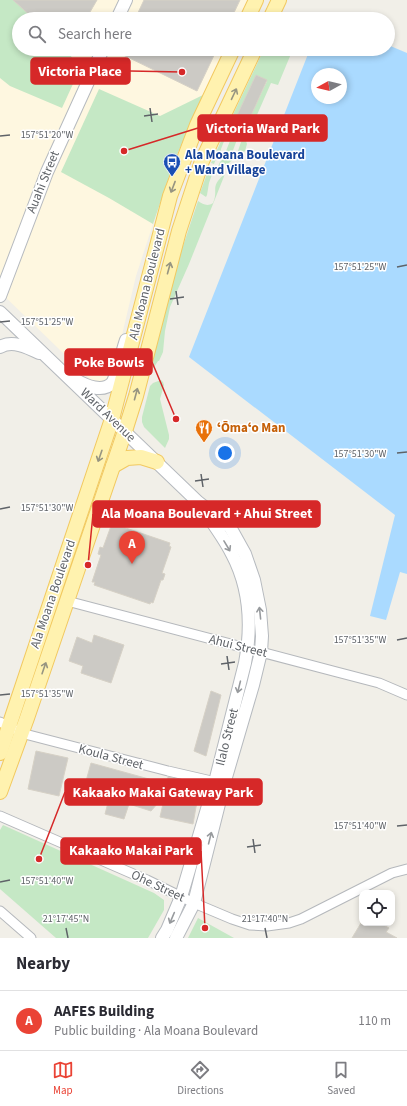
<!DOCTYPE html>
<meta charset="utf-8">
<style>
:root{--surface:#fff;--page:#f2f2f3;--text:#2b2b33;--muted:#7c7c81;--line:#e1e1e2;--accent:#ea4335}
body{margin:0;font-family:"Source Sans 3",sans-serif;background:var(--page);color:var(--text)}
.controls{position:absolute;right:12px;bottom:12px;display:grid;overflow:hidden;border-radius:8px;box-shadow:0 2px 6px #0003}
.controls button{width:36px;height:36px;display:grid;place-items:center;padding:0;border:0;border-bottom:1px solid var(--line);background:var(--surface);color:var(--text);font:20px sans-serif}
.compass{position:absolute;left:311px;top:68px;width:36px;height:36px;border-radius:50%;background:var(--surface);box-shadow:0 2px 6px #0003;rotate:262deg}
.you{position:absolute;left:225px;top:453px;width:14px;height:14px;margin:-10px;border:3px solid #fff;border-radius:50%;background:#1a73e8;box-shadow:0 0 0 6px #1a73e833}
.badge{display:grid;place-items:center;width:26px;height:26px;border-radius:50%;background:var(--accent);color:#fff;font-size:13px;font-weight:700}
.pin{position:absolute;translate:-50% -33px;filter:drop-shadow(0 1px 2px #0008)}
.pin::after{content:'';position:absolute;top:21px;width:14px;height:12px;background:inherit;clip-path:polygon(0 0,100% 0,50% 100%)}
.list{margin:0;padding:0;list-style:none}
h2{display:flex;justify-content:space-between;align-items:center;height:52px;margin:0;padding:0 16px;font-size:17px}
h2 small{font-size:13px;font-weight:400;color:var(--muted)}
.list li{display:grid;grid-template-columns:26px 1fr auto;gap:12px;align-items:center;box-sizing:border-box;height:60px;padding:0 16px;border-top:1px solid var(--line)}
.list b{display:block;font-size:15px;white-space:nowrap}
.list p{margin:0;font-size:13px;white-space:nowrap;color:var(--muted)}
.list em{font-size:13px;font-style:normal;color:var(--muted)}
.icon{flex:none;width:22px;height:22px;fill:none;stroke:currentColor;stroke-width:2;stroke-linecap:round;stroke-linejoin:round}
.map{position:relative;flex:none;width:407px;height:938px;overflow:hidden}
.search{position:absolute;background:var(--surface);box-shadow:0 2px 6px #0003;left:12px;right:12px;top:12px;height:44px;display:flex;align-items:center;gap:10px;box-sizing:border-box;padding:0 14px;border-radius:22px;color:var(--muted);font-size:15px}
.sheet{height:112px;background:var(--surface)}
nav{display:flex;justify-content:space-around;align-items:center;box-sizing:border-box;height:56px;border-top:1px solid var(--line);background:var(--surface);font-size:11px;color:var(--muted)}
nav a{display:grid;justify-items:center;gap:2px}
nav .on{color:var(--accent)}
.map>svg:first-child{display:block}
</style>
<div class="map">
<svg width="407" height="938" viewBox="0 0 407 938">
<rect width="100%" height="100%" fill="#f1efe8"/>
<polygon fill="#fef7e0" points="0,0 248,0 239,19 19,19 19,49 225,49 182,143 171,169 136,276 113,373 109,378 105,381 99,382 91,380 0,292"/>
<g fill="#c5e8c5">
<polygon points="0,0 13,0 34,19 19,19 19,49 65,49 79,66 78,73 62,108 10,86 0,78"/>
<polygon points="285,14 293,15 297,19 279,19 282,16"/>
<polygon points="264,49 293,49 278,85 271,83 250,131 245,129 267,81 256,75 233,124 229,123"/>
<polygon points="99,89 160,116 203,95 201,101 175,159 153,224 109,198 61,172"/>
<polygon points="235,128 246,132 238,137 232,153 228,155 226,153 226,151"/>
<polygon points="226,130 228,131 221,149 220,155 216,159 214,164 211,163"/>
<polygon points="243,140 246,141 247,144 245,151 236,157 241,142"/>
<polygon points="235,158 214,175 220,162 223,159 230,160"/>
<polygon points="209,168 214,169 209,183 207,195 206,197 200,193"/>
<path d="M225,174L189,264L170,307L165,331L163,352L159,361H158L152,370L153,359L181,252L198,201C203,204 207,207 213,203C219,189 209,187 225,174Z"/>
<polygon points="161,380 163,382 164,385 160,399 169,435 169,439 165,448 144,427 142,422 142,417 150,386 153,383"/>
<polygon points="3,825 154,893 164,900 164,910 148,938 56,938 0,889 0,830"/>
<polygon points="198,918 234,938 188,938"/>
</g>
<path fill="#aadaff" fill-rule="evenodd" d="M388,45L407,53V574L400,572L386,620L370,616L395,515L189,357L310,49H388ZM317,74H341V98H317Z"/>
<g fill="#cccac5" stroke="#d6d1c6">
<polygon points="13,0 97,0 86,19 34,19"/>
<polygon points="144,0 240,0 231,19 135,19"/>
<polygon points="111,49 217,49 197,91"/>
<polygon points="256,75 267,80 245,129 233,124"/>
<polygon points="114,524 170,543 169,546 171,547 162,573 165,574 163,580 161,580 153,603 151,602 150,604 94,585 95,582 92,582 101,555 98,554 100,547 103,548 111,526 113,527"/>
<polygon points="94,635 124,645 111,683 81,673 83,666 69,661 77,637 92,643"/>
<polygon points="211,691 221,695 206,756 194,751"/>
<polygon points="36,751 68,758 59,796 28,789"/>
<polygon points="91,763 167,784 168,777 204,786 196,807 193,824 160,817 165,795 151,811 129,804 124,819 105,814 109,799 83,792"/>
<polygon points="361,923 380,923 389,928 386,932 397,938 352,938"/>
</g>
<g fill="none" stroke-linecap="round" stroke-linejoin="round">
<g stroke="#b5b8bc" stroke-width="11">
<g id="street">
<polyline points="67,601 333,671 379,683 407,695"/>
<polyline points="0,722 21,733 168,771 220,783"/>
<polyline points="0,816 147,880 194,903 232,919 250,925 267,926 289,923 301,919 392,873 407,869"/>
<polyline points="0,911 31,938"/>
</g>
</g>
<g stroke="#b6babf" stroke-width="14">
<g id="secondary">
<polyline points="117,19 126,0"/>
<polyline points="0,296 47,172 103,49"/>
<polyline points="0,312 198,502 230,527 245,554 254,580 260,610 262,636 261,652 253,685 224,784 194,903 176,938"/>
<path d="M0,347C12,340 27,347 39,353"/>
<path d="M76,380C86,386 103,393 112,383C116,378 123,348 126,340"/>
<path d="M162,938L167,930L181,897L215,782L245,663C252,626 250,588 232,554C225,540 215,526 205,512"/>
</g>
</g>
<g stroke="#f2c960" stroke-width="16">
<g id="primary">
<polyline points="247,19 256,0"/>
<polyline points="270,19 279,0"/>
<polyline points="113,466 127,458 141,457 157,462"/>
<polyline points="0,753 112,419 170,196 197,125 233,49"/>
<polyline points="0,792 27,718 125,431 136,396 179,231 202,161 255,49"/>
</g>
</g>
<use href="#street" stroke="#fff" stroke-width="9"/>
<use href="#secondary" stroke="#fff" stroke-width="12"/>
<use href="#primary" stroke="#fff2af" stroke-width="14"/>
</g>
<defs><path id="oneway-shaft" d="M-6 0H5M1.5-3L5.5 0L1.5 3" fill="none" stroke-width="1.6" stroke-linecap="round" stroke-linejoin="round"/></defs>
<g stroke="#979581">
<use href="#oneway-shaft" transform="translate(234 94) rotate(-65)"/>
<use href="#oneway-shaft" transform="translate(173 187) rotate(111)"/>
<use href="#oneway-shaft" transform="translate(169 268) rotate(-75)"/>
<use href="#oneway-shaft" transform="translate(136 394) rotate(-75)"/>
<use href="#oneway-shaft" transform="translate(100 456) rotate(109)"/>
<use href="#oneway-shaft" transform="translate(44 668) rotate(-71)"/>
</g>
<g stroke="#979a9d">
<use href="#oneway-shaft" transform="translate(227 546) rotate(59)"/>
<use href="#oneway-shaft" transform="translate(260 613) rotate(-96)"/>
<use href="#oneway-shaft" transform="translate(239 687) rotate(104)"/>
<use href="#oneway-shaft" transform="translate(210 838) rotate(-76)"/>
<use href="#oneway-shaft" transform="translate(172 918) rotate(113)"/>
</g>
<path fill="none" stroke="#5f6368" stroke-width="1.5" d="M150,108L152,122M144,116L158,114M0,136L10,135M397,267L407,265M176,291L178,305M170,299L184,297M0,322L10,321M397,453L407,452M201,474L203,487M195,481L209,479M0,509L10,507M397,640L407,638M227,656L229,670M221,664L235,662M0,695L10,694M397,826L407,825M253,839L255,853M247,847L261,845M0,882L10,880M66,928L68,938M265,928L267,938"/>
<defs>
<g id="bus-pin" transform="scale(0.9)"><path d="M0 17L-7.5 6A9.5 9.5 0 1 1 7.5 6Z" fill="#1a4fb4" stroke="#fff"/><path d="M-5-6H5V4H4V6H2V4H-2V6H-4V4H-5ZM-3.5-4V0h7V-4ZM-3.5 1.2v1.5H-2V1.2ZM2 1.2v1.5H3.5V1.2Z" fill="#fff"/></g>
<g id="restaurant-pin" transform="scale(0.9)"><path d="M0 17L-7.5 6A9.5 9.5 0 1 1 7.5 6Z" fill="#e8710a" stroke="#fff"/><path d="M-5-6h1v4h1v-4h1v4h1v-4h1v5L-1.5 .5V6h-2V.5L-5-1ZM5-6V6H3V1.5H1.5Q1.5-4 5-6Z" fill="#fff"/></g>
</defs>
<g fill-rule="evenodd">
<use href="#bus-pin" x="172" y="162"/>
<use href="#restaurant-pin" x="204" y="428"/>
</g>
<g text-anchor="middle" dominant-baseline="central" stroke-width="3" stroke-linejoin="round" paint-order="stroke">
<g font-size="13" font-weight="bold" fill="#164399" stroke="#fff" text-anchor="start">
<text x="185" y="155">Ala Moana Boulevard<tspan x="185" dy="15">+ Ward Village</tspan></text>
</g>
<g font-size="13" fill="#5f6368" stroke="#fff">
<text transform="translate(43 182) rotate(-68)">Auahi Street</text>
<text transform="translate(147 284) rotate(-76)">Ala Moana Boulevard</text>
<text transform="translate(108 415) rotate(44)">Ward Avenue</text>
<text transform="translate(53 594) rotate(-71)">Ala Moana Boulevard</text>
<text transform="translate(238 646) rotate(14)">Ahui Street</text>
<text transform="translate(227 737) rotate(-76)">Ilalo Street</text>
<text transform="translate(111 757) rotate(15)">Koula Street</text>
<text transform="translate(158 886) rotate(25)">Ohe Street</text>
</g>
<g font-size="13" font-weight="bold" fill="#c56008" stroke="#fff" text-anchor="start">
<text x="217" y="428">ʻŌmaʻo Man</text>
</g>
</g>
<g font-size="10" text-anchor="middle" fill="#5f6368" stroke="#fff" stroke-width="3" stroke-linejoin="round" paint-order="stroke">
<text x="47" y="138">157°51'20"W</text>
<text x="360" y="270">157°51'25"W</text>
<text x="47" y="325">157°51'25"W</text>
<text x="360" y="457">157°51'30"W</text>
<text x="47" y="511">157°51'30"W</text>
<text x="360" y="643">157°51'35"W</text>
<text x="47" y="697">157°51'35"W</text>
<text x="360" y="829">157°51'40"W</text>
<text x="47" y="884">157°51'40"W</text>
<text x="66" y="922">21°17'45"N</text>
<text x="265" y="922">21°17'40"N</text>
</g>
<path fill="none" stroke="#d62828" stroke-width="1.5" d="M182 72L130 71M124 151L198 128M176 419L152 362M88 565L93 514M39 859L65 792M205 928L201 851"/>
<g fill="#d62828" stroke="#fff" stroke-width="1.5">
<circle cx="182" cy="72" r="4"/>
<circle cx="124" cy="151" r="4"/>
<circle cx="176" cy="419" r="4"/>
<circle cx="88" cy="565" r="4"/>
<circle cx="39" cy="859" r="4"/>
<circle cx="205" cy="928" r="4"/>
</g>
<g fill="#d62828" stroke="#d62828" stroke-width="1.5">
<rect x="31" y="58" width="99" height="26" rx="4"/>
<rect x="198" y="115" width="129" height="26" rx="4"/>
<rect x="65" y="349" width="87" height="26" rx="4"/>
<rect x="93" y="501" width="227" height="26" rx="4"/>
<rect x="65" y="779" width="197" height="26" rx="4"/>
<rect x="61" y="838" width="140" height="26" rx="4"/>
</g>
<g font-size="14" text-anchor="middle" font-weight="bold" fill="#fff">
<text x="80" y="76">Victoria Place</text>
<text x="263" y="133">Victoria Ward Park</text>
<text x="109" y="367">Poke Bowls</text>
<text x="207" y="518">Ala Moana Boulevard + Ahui Street</text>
<text x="163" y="797">Kakaako Makai Gateway Park</text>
<text x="131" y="855">Kakaako Makai Park</text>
</g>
</svg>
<div class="controls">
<button><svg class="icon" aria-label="locate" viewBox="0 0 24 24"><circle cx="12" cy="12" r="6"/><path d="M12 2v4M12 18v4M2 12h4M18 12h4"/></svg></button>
</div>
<svg class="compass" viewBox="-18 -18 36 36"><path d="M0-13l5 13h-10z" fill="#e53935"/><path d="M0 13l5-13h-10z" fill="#7c7c81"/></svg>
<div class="you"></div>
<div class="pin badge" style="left:132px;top:564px">A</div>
<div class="search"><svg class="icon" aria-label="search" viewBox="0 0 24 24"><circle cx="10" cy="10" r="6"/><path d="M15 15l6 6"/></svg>Search here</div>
</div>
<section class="sheet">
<h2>Nearby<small></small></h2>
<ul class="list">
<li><span class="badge">A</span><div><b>AAFES Building</b><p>Public building · Ala Moana Boulevard</p></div><em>110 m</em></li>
</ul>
</section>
<nav>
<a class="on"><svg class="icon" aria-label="map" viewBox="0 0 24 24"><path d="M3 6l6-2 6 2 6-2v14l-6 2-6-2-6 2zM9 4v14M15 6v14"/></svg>Map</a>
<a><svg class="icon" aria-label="directions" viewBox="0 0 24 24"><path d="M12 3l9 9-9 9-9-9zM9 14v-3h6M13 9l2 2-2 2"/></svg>Directions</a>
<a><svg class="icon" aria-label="saved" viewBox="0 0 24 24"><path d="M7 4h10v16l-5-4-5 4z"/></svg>Saved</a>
</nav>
